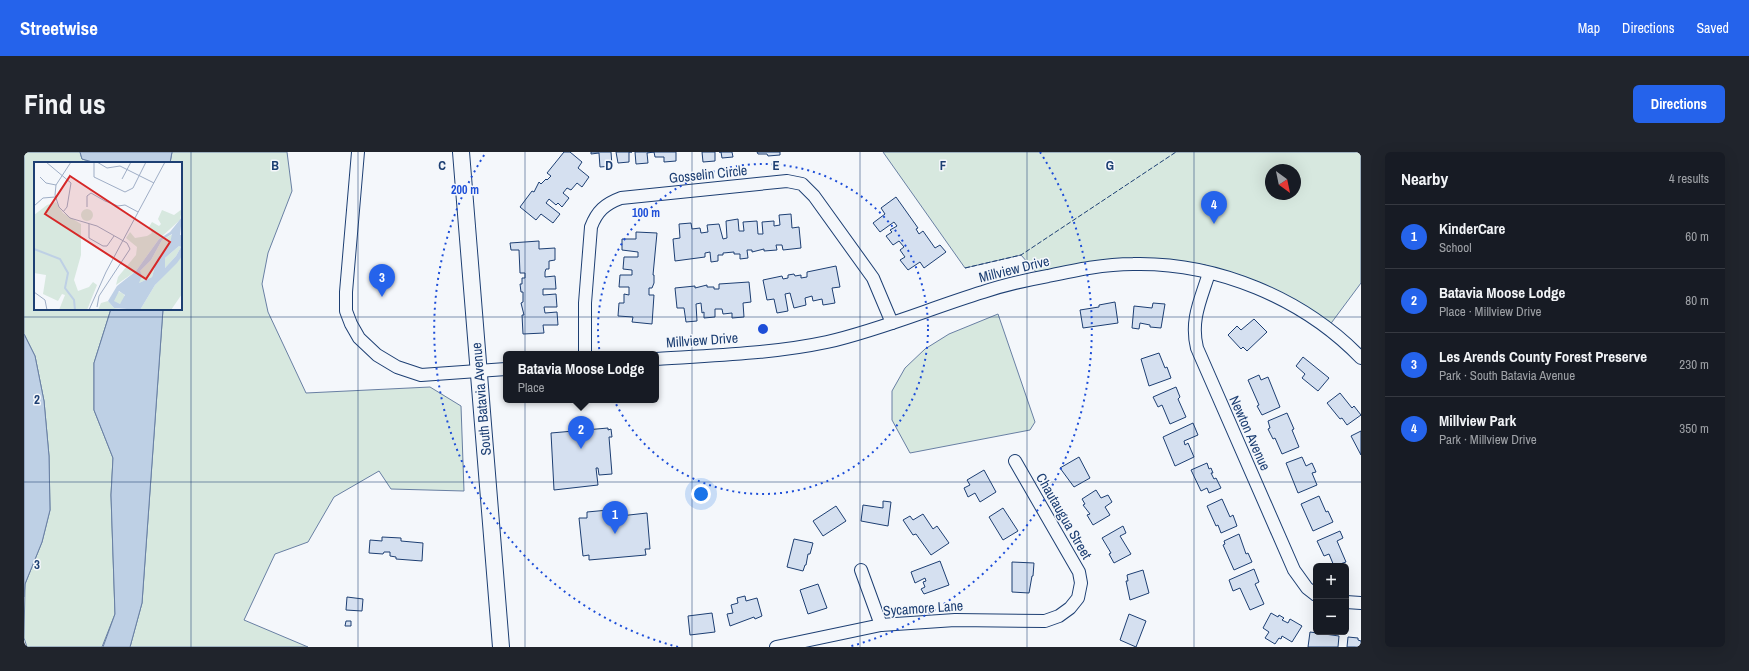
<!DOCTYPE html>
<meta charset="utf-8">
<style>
:root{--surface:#171b24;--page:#20242c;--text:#f1f3f6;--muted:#9ea1a6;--line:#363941;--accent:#2563eb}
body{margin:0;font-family:"Archivo Narrow",sans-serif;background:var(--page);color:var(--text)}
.controls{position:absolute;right:12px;bottom:12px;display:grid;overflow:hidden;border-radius:6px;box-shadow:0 4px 16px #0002}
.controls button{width:36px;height:36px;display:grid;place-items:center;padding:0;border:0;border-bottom:1px solid var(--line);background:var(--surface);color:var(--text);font:20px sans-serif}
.compass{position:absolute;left:1241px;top:12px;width:36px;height:36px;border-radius:50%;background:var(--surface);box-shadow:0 4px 16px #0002;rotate:147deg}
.you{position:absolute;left:677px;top:342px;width:14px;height:14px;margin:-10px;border:3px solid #fff;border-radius:50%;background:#1a73e8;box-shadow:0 0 0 6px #1a73e833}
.badge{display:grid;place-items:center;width:26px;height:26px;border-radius:50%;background:var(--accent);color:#fff;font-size:13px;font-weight:700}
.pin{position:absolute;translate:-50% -33px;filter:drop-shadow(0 1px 2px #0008)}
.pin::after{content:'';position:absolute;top:21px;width:14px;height:12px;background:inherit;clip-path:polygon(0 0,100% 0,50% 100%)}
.popup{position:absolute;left:479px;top:199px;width:156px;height:52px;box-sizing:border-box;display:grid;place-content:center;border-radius:6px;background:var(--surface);filter:drop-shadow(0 1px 3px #0005);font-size:13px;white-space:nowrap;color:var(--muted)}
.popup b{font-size:15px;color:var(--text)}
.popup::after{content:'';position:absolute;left:50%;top:100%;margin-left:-8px;border:8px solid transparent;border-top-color:var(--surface)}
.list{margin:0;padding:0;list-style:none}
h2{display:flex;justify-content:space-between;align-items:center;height:52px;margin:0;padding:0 16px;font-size:17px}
h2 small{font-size:13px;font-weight:400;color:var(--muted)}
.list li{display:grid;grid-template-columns:26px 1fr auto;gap:12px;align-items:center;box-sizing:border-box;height:64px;padding:0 16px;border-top:1px solid var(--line)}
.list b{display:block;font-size:15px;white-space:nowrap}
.list p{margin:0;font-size:13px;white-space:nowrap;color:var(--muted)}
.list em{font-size:13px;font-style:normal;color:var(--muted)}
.map{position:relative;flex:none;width:1337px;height:495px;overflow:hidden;border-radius:6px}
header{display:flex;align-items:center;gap:24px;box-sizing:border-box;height:56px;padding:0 20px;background:var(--accent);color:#fff}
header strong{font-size:19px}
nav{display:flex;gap:22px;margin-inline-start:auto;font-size:14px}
.intro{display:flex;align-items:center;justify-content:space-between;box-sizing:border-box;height:96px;padding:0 24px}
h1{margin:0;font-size:28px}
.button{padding:10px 18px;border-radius:6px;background:var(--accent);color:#fff;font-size:14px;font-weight:700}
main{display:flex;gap:24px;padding:0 24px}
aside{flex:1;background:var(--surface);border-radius:6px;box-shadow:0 4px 16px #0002}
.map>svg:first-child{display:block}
</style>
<header>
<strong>Streetwise</strong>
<nav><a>Map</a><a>Directions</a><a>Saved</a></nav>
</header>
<div class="intro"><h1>Find us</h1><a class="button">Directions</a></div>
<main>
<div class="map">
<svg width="1337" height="495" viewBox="0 0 1337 495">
<rect width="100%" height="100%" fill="#f4f7fb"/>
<g fill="#d7e8df" stroke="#687fa3" fill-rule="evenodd">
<polygon points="0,0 56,0 58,7 72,11 11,11 11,157 87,157 70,211 70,258 89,306 87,343 91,462 78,495 3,495 0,486 1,432 18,390 26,358 25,304 20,249 11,204 0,182"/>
<polygon points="148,0 263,0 268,39 244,101 238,132 244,160 282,241 406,235 437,254 440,339 367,337 355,319 310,345 284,390 251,402 220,468 284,495 106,495 118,451 139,157 157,157 157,11 146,11"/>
<path d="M859,0H1337V131L1305,174L1247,137L1181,113L1137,108L1079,109L1012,120L997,103L941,116ZM1247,18H1271V42H1247Z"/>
<polygon points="974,162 1011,270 1006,278 886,301 868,268 868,239 881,216 901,197 925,182"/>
</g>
<g fill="#bed0e5" stroke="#687fa3">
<polygon points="56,0 148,0 146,11 72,11 58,7"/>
<polygon points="87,157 139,157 118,451 106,495 79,495 91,462 87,343 89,306 70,258 70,211"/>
<polygon points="0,182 11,204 20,249 25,304 26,358 18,390 1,432 0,445"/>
</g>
<g fill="#d5e0f0" stroke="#1d3f73">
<polygon points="540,0 546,0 558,10 554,16 565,25 558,35 553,31 547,38 543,36 539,41 545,46 538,55 534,51 532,53 525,47 522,51 536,62 529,71 517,62 512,68 496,55 508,39 510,40 515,30 517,32 522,27 523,28 527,24 523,21"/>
<polygon points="567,0 587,0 588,14 576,15 575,1 567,2"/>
<polygon points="592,0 608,0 605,0 605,10 594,11"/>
<polygon points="611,0 652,0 652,9 640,10 640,5 631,5 630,0 623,1 624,11 612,12"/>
<polygon points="678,0 691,0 691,9 679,10"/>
<polygon points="695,0 708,0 709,5 698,6 697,0"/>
<polygon points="733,0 756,0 756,3 744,4 743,2 734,2"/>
<polygon points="872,45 894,76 892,77 895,82 899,79 911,96 916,93 922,100 900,116 896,110 884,118 876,108 881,105 876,98 880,95 875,89 869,93 862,84 868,80 866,78 873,74 870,70 856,80 849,71 861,62 857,56"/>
<polygon points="767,62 768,76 775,75 777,96 759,98 758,93 752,93 753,98 740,99 740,97 728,100 728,98 723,98 724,106 716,107 716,102 710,102 710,100 699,101 699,103 694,103 694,109 687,110 686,100 681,101 681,105 651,109 649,87 656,86 655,72 667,71 668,77 676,76 677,81 684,80 683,73 695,72 699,87 703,86 702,69 714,67 715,79 720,79 719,70 733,69 734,82 739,82 738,70 750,69 750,74 756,73 755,63"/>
<polygon points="612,80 633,81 629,123 630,123 630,131 628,136 625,136 625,143 630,143 628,172 608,170 609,165 594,164 595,151 600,151 600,142 605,143 605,135 595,135 596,123 608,123 608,118 599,117 600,105 614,105 614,100 598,98 598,87 612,87"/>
<polygon points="515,89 515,97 531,96 531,108 525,109 525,117 522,117 521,120 521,125 531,124 532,137 519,137 519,143 532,142 533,155 520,155 521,161 533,160 534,173 519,173 520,181 499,182 498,163 500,163 497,151 499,150 499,140 497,140 496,132 498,132 498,126 501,126 501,121 496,121 495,98 487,98 486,91"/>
<polygon points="812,114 816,135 808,136 811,151 799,153 798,147 789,149 788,144 781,146 782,153 770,156 766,141 761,142 764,159 753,161 750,147 743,148 739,128 758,124 759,127 764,126 764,123 770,122 771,124 777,123 777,126 783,125 783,120"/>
<polygon points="725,130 727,150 719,151 720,165 708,166 708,161 699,162 698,157 691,157 691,165 680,166 680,160 678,161 677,151 672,152 673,169 662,170 660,156 653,156 651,136 671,134 671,136 683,133 683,135 690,135 690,137 695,137 695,132"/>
<polygon points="1091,150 1094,171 1059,176 1056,158 1075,155 1075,153"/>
<polygon points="1129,151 1141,152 1137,176 1126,175 1126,173 1116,171 1115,177 1108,176 1110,154 1128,156"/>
<polygon points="1230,167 1243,180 1223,199 1219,195 1217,197 1204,183 1213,174 1217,178"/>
<polygon points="1135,201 1141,216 1143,215 1147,226 1125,234 1117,207"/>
<polygon points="1279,205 1305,226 1294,239 1278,226 1281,222 1272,214"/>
<polygon points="1235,223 1237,228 1244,225 1256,255 1238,263 1233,254 1235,253 1224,228"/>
<polygon points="1152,235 1156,245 1154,247 1162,265 1146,272 1138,253 1134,255 1129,245"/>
<polygon points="1316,241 1328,256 1330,254 1337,263 1323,273 1318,266 1316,267 1303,251"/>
<polygon points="1263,261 1270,277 1268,278 1275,295 1258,302 1251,286 1249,287 1244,277 1246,276 1244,269"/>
<polygon points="1169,271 1174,283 1160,289 1161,293 1164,291 1170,305 1151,314 1139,285"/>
<polygon points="584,276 584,278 587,277 588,285 585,285 588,322 575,323 574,316 572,316 574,333 530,338 527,281"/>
<polygon points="1337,279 1337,303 1327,284"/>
<polygon points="1055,305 1066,326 1050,335 1036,316"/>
<polygon points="1278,305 1282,314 1288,311 1292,320 1288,321 1293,333 1274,341 1262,311"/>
<polygon points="1183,311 1185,317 1187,316 1189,321 1187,321 1190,327 1192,326 1197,336 1185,341 1183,336 1177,339 1167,318"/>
<polygon points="960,318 972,340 956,350 951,341 944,345 940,336 946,333 943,328"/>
<polygon points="1072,338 1077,346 1084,343 1088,350 1081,355 1086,363 1069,373 1063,363 1066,362 1059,353 1061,352 1058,347"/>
<polygon points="1295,344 1302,360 1304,359 1309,370 1289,379 1277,352"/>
<polygon points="1198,347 1206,365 1209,363 1213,374 1197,381 1194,373 1192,374 1183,354"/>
<polygon points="859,349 867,350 864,374 837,369 839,353 859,356"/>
<polygon points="812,354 822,369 799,384 789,369"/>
<polygon points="979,356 994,379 979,388 965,365"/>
<polygon points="595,357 596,364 623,361 626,397 621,397 622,403 565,408 565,403 559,404 555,366 563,366 563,360"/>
<polygon points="899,362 909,377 913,374 925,391 907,403 892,382 889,383 879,368 886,364 889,368"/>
<polygon points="1099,374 1102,381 1096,384 1107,402 1090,411 1085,402 1087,401 1078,386"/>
<polygon points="1316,379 1319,386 1313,389 1322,410 1310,414 1305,402 1300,404 1293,389"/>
<polygon points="1215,382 1222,402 1224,401 1228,410 1210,418 1199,393 1201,392 1200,389"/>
<polygon points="358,385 377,386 377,389 399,391 398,409 372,407 372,405 366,404 366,400 360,400 359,402 345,401 346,388 358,389"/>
<polygon points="770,387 789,391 786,402 784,402 782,413 781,413 779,419 763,415"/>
<polygon points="916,409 925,433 900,442 897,437 901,435 899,430 902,429 901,426 891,431 887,420"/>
<polygon points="988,410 1010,411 1009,424 1008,424 1005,441 988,440"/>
<polygon points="1230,417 1235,430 1231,432 1240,452 1226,458 1216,436 1209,439 1205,428"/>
<polygon points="1119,418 1125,441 1106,448 1102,429 1104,429 1103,423"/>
<polygon points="794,432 803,456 784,462 776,438"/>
<polygon points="721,444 722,449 733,446 738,464 731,467 730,465 706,474 703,462 709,461 707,453 714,451 713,446"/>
<polygon points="323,445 339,447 338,459 322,458"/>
<polygon points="688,461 691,480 666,483 664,464"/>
<polygon points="1247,461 1254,465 1255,463 1260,466 1258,468 1264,471 1266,467 1278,474 1268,490 1258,484 1257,487 1255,486 1251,492 1241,486 1245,480 1239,476"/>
<polygon points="1105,462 1122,469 1112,495 1096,488"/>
<polygon points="322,469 327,469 327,474 321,474"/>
<polygon points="1286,480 1315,484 1314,495 1284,495"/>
<polygon points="1324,485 1334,486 1334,488 1337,489 1337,495 1323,495"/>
</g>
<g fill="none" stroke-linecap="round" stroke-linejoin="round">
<g stroke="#1d3f73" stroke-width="14">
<g id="minor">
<polyline points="334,0 322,140 322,159 327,172 335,186 353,203 373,215 397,223 482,217"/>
<path d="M1185,121C1177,147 1166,168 1173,196L1270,418L1283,436L1292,443"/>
<path d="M561,202V151L567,75C573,59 581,52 597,46L763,29L778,32L790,44L849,126L868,171"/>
<path d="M632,207C689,203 747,202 803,190C856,178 907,156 959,140C980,133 1002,128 1024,124C1052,118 1080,112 1109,112C1192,110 1279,146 1337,206"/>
<polyline points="837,418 857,473"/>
<polyline points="1322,450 1337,451"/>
<polyline points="752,495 857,473 931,468 1021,469 1035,464 1046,456 1054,446 1057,431 1055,420 991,309"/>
</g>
</g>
<g stroke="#1d3f73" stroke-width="18">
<polyline id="major" points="437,0 477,495"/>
</g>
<use href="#minor" stroke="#f4f7fb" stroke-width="12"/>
<use href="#major" stroke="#f4f7fb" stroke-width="16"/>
<polyline stroke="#1d3f73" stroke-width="1" stroke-dasharray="5 2" stroke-linecap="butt" points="941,116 997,103 1152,0"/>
</g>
<path fill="none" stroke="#1d3f73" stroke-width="1" stroke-opacity="0.55" d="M167,0V495M334,0V495M501,0V495M668,0V495M836,0V495M1003,0V495M1170,0V495M0,165H1337M0,330H1337"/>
<g fill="none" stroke="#1d4ed8" stroke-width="2" stroke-dasharray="2 4">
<circle cx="739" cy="177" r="165"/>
<path d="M654 495A329 329 0 0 1 462 0M1016 0A329 329 0 0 1 824 495"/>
</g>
<g text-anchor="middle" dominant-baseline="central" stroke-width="3" stroke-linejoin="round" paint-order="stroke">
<g font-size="14" fill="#1d3f73" stroke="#f4f7fb">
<text transform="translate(684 22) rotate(-6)">Gosselin Circle</text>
<text transform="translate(990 117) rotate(-14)">Millview Drive</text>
<text transform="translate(678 188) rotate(-4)">Millview Drive</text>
<text transform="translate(457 247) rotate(-95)">South Batavia Avenue</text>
<text transform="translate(1226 281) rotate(66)">Newton Avenue</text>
<text transform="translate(1040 364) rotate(60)">Chautaugua Street</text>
<text transform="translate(899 456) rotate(-4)">Sycamore Lane</text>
</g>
</g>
<g transform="translate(10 10)">
<rect width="148" height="148" fill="#f4f7fb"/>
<path d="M22,40L29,51L47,62V93L40,118L44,129L55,125L59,120L63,123L53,148H25L31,133L28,132L24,139L9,132L12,113L0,111V53L13,43ZM148,47L146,58L125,77L102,109L82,123L84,115L102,93L103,85L92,76L96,70L101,76L113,74L118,71L115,65L118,60L125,64L127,62L124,57L128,48L140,53ZM47 53a6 6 0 1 1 12 0a6 6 0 1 1-12 0ZM139,72L136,81L123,97L118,115L105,121L106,109L117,98L128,78ZM145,84L147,85L142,94L131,106V96ZM148,94V132L137,148H106L121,123ZM79 136a6 6 0 1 1 12 0a6 6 0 1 1-12 0ZM74,139L80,146L90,148H64L67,141Z" fill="#d7e8df"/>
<path d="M148,55L146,73H148V94L143,101L121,123L106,148L80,146L74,139L83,124L102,109L125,77L136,70ZM138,72L136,81L123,97L118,115L105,121L108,114L106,109L117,98L128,78ZM145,84L147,85L142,94L131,106V96ZM85,129L91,133L86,142L80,139Z" fill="#bed0e5" fill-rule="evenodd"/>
<path fill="none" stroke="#bed0e5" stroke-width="2" d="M0,87L26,97L34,111L31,126L40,138L41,148"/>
<path fill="none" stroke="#9eadc5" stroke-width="1" d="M12,0L37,21L33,45L29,50M37,0L22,23L21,33L25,45L36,56L63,64L93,81L96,87L65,134L63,145M60,0V15L91,30L99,26L112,0M63,0L73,6L86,4L120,21M6,15L12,21L22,23M88,17L97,0M0,44L9,36L21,35M53,45V34L57,31L71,39L84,44L91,43L104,50M55,62V76L69,84H73L80,74M0,130L11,138L13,148M55,148L72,110L131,0"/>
<path fill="#d62828" fill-opacity="0.15" stroke="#d62828" stroke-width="2" d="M36,14L136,80L112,117L11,52Z"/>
<rect width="148" height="148" fill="none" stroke="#1d3f73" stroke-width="2"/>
</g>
<g font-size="13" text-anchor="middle" font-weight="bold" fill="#1d3f73" stroke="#f4f7fb" stroke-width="3" stroke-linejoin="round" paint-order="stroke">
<text x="251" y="18">B</text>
<text x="418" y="18">C</text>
<text x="585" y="18">D</text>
<text x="752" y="18">E</text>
<text x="919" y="18">F</text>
<text x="1086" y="18">G</text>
<text x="13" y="252">2</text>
<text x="13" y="417">3</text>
</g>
<circle cx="739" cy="177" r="6" fill="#1d4ed8" stroke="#f4f7fb" stroke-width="2"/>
<g font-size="12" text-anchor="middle" font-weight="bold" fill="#1d4ed8" stroke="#f4f7fb" stroke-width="3" stroke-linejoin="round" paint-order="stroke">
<text x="441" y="42">200 m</text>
<text x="622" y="65">100 m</text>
</g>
</svg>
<div class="controls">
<button>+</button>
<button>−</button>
</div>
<svg class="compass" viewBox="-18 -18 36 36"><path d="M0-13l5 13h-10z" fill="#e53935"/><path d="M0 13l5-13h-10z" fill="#9ea1a6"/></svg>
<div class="you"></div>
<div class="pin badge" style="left:591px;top:382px">1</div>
<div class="pin badge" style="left:557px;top:297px">2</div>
<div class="popup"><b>Batavia Moose Lodge</b>Place</div>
<div class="pin badge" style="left:358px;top:145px">3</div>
<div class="pin badge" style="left:1190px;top:72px">4</div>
</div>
<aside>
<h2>Nearby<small>4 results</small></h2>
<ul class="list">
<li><span class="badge">1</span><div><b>KinderCare</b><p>School</p></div><em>60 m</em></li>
<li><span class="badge">2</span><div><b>Batavia Moose Lodge</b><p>Place · Millview Drive</p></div><em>80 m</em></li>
<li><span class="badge">3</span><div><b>Les Arends County Forest Preserve</b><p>Park · South Batavia Avenue</p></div><em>230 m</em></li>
<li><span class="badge">4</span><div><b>Millview Park</b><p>Park · Millview Drive</p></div><em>350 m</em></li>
</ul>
</aside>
</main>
